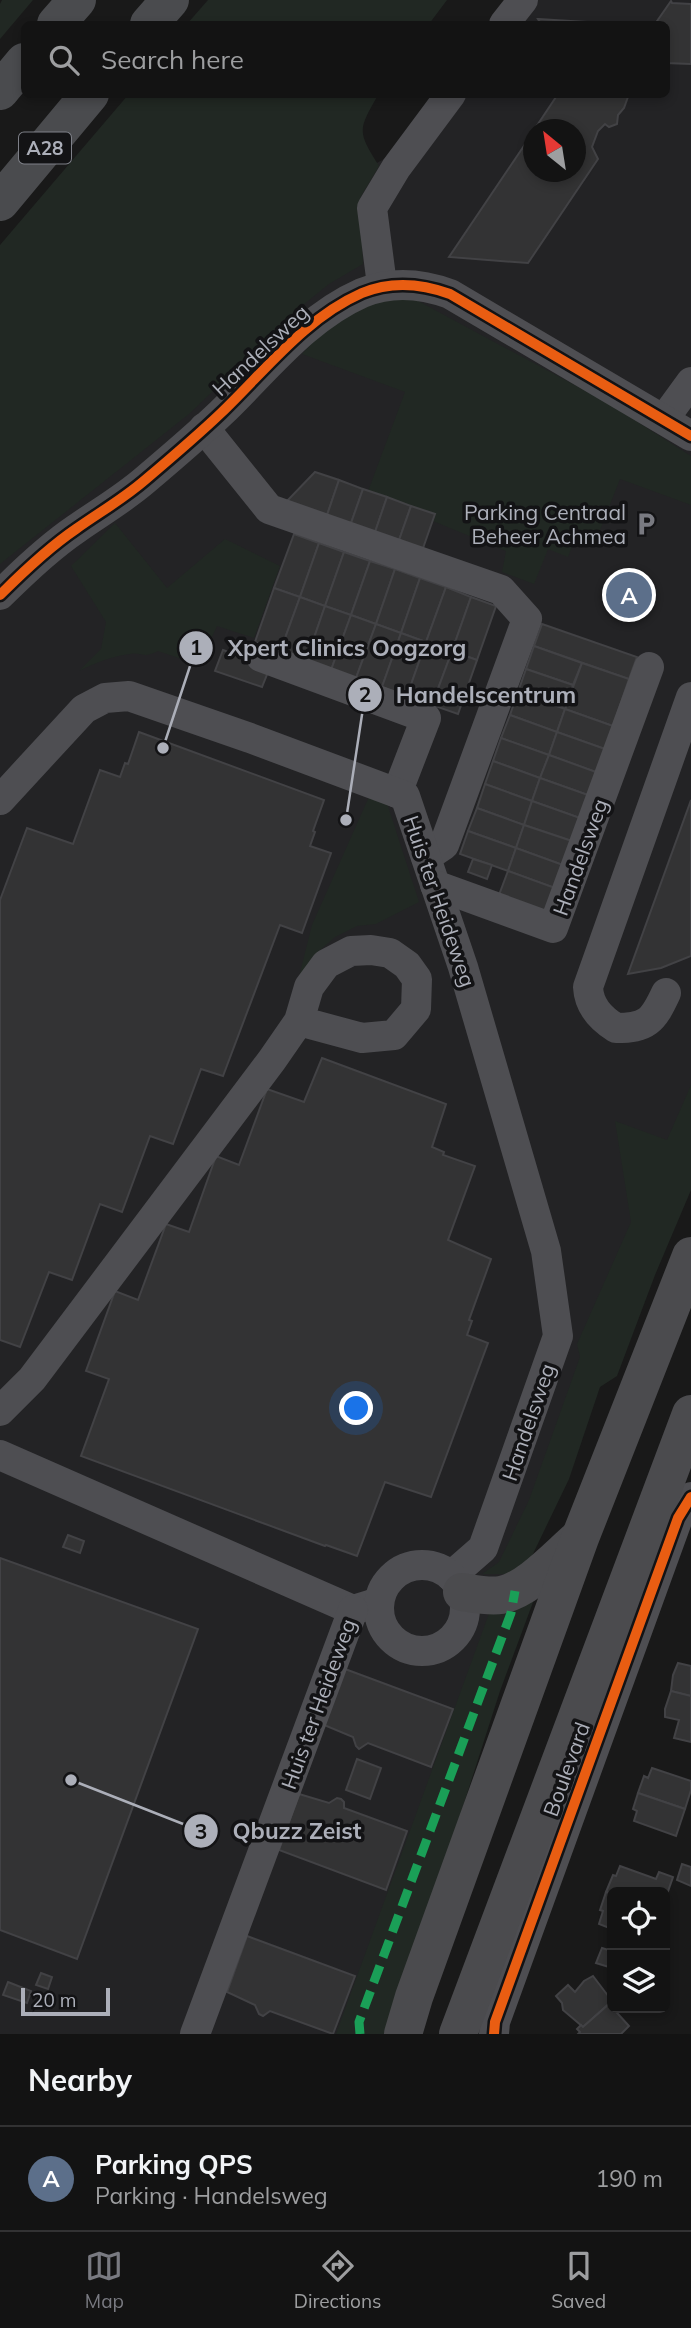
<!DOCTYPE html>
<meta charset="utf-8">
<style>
:root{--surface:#131313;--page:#1c1c1c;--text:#f1f3f6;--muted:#9d9ea0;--line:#323233;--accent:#797a81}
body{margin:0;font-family:Mulish,sans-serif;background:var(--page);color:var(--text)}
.controls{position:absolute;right:21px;bottom:21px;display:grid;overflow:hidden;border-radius:10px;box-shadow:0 4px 10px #0003}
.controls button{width:63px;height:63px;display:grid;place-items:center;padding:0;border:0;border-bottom:2px solid var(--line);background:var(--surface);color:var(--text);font:35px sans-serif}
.compass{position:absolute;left:523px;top:119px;width:63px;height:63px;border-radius:50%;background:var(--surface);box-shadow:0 4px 10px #0003;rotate:330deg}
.scale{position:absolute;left:21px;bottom:18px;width:89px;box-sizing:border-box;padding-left:7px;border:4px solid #acafb9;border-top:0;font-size:19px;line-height:24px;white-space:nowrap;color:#acafb9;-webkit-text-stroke:5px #131315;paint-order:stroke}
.you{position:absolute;left:357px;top:1409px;width:24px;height:24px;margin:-18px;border:5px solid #fff;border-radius:50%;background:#1a73e8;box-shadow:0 0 0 10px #1a73e833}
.badge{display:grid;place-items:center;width:46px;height:46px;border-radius:50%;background:var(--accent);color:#fff;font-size:23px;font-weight:700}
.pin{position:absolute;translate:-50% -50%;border:4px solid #fff;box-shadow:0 2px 7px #0006}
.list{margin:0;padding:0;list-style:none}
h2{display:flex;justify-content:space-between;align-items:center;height:91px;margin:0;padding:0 28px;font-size:30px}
h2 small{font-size:23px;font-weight:400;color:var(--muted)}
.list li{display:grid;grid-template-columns:46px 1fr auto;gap:21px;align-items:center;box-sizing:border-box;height:105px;padding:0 28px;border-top:2px solid var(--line)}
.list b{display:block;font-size:26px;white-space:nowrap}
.list p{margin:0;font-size:23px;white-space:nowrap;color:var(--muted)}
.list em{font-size:23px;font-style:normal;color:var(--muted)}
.icon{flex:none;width:38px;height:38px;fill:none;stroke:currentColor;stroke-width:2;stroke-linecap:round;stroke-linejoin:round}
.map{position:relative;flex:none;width:691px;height:2034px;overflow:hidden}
.search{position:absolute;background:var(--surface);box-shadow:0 4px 10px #0003;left:21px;right:21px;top:21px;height:77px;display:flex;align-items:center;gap:18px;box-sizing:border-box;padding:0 24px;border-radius:10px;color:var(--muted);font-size:26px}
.sheet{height:196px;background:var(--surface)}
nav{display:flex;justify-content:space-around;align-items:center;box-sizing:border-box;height:98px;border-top:2px solid var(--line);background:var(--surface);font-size:19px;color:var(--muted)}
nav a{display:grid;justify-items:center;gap:4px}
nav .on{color:var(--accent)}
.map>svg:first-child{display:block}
</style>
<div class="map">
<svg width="691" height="2034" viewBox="0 0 691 2034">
<rect width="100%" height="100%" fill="#191919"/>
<path fill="#232325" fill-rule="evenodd" d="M522,0H691V1097L529,1522L382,2034H0V542L323,192L410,145L449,95L666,94V24H503ZM534,130H576V172H534Z"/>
<g fill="#212823">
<polygon points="2,0 33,0 0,39 0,4"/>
<polygon points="208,0 447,0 429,24 187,24"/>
<path d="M128,95H378C358,130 357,131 379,166L360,198L363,264L329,284L303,305L189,414L0,564V245Z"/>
<polygon points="394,288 606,402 691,456 691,505 620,479 595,543 576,536 568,557 548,549 534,584 502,572 506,551 367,494 405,392 302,354 325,329"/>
<path d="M115,523L167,588L225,539L280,566L254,638L217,626L199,665L158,651C142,659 143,652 130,654C112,656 95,663 79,671L101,649L106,622L71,566Z"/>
<polygon points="372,790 385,797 419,902 376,924 357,926 335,937 319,951 310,970 297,985 312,925"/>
<polygon points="691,1085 691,1190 655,1275 617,1376 600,1387 569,1479 532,1556 514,1574 482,1574 499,1562 529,1500 580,1357 577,1344 631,1222 615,1121 667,1140"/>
<polygon points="545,1570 500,1691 390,2034 336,2034 491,1608"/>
</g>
<g fill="#333334" stroke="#424245" stroke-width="2">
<polygon points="671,1 672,3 691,4 691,64 666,63 666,24 655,24"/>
<polygon points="538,19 620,24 541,24"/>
<polygon points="558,94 564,94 567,97 572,94 629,94 624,108 618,115 617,124 609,127 605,124 598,131 592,147 598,159 528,263 449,257 534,131 534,172 576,172 576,130 534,130"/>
<polygon points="315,472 339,480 326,518 285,503"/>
<polygon points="339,480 363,489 350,526 326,518"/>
<polygon points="363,489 387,497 374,535 350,526"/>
<polygon points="387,497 411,506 398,543 374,535"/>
<polygon points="411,506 435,514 422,551 398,543"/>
<polygon points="294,534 319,543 300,597 274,588"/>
<polygon points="319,543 344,552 325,606 300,597"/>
<polygon points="344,552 370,561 351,615 325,606"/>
<polygon points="370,561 395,569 376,624 351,615"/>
<polygon points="395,569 420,578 401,633 376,624"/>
<polygon points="420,578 446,587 426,642 401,633"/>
<polygon points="446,587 471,597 452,651 426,642"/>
<polygon points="274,588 300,597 280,652 255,642"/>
<polygon points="300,597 325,606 306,661 280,652"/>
<polygon points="471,597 496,606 477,660 452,651"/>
<polygon points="325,606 351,615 331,670 306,661"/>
<polygon points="351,615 376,624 356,678 331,670"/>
<polygon points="376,624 401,633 382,687 356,678"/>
<polygon points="542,624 637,657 629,679 534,646"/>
<polygon points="401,633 426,642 407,696 382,687"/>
<polygon points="426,642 452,651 432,705 407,696"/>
<polygon points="534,646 582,663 573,685 526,669"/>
<polygon points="223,650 270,667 262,687 215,671"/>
<polygon points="452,651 477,660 458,714 432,705"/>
<polygon points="582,663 629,679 613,726 565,709"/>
<polygon points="526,669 573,685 565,709 518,692"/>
<polygon points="518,692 565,709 557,732 510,715"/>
<polygon points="565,709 613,726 605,749 557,732"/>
<polygon points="510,715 557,732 549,755 501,738"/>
<polygon points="139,732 324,800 313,831 315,832 310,846 331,853 302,933 280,925 223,1076 201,1069 173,1144 150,1136 122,1212 100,1204 72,1280 49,1272 20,1347 0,1340 0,900 27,828 73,844 100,770 120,777 125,763 128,764"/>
<polygon points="557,732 605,749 596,772 549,755"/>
<polygon points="501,738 549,755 540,778 493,761"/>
<polygon points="549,755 596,772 588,795 540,778"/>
<polygon points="493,761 540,778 532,801 485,784"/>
<polygon points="540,778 588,795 580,818 532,801"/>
<polygon points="485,784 532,801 524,825 477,808"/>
<polygon points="691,800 691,956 661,968 628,974"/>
<polygon points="532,801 580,818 572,841 524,825"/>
<polygon points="477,808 524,825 516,848 468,831"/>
<polygon points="524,825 572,841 563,865 516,848"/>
<polygon points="468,831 516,848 508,871 460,854"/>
<polygon points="516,848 563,865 555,888 508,871"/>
<polygon points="473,859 492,865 487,879 468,872"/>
<polygon points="508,871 555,888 546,912 499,895"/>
<polygon points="322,1058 446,1104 432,1147 444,1152 443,1155 475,1166 448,1240 491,1259 469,1320 472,1321 467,1335 488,1343 431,1497 385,1482 357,1556 326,1545 325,1546 81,1456 109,1379 86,1371 115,1291 138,1300 166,1224 189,1232 216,1156 239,1165 267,1089 304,1102"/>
<polygon points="68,1535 84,1541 80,1553 63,1547"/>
<polygon points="0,1558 198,1629 77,1959 0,1930"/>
<polygon points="678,1663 691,1666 691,1696 671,1691 673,1675"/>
<polygon points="345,1669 453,1709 431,1767 368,1743 359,1749 356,1746 353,1737 324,1725"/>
<polygon points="671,1691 691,1696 691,1742 674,1738 679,1720 665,1717 665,1709"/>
<polygon points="357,1759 381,1768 370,1799 346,1790"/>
<polygon points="652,1768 691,1781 691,1790 685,1809 638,1793 644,1776 648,1778"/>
<polygon points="638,1793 685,1809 676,1836 634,1821 637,1811 633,1809"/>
<polygon points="299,1794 329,1803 337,1798 341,1799 344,1802 344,1808 407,1831 386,1890 279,1850"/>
<polygon points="682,1864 691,1867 691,1886 677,1880"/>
<polygon points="620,1866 656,1879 659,1872 673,1877 665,1900 665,1892 612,1892 612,1894 606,1892 613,1875 616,1876"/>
<polygon points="606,1892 612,1894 612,1929 599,1924 603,1911 600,1910"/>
<polygon points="247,1936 355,1976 333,2034 270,2011 263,2016 259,2014 255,2005 227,1992"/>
<polygon points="602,1948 612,1951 612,1968 596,1963"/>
<polygon points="41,1973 52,1977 48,1989 36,1985"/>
<polygon points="593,1976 612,2001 583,2027 563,2010 562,2003 556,1996 568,1985 575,1992 584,1981"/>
<polygon points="8,1982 31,1991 27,2003 3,1995"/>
<polygon points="609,2004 629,2026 621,2034 578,2034 580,2032 577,2029 581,2025 583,2027"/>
</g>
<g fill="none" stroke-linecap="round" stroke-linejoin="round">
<g stroke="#4e4e52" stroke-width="30">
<polyline points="504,24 523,0"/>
<polyline points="382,285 372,208 396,168 451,94"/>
<polyline points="664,419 691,382"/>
<polyline points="204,428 269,509 501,590 527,619 444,845 426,857"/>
<path d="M0,595C24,571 48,548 76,529C100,512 123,499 145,480C171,458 197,436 221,413C265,371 305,318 362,293C391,281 420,283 450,294L691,436"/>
<polyline points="261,657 426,718 397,793"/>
<polyline points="0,800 84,709 105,698 129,696 250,738 405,796 463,967 546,1251 558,1336 483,1548 451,1576"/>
<polyline points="435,885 553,928 649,667"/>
<path d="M666,993C653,1021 647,1028 616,1028C600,1018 589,1006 588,987L691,697"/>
<polyline points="0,1411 32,1379 272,1060 299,1021 309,987 326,964 351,951 371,950 390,953 407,965 417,979 416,1009 394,1035 362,1038 299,1021"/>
<polyline points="0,1455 353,1610 379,1602"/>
<circle cx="422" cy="1608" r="43"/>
<polyline points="195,2034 353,1610"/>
<polyline points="494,2034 495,2022 678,1518 691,1497"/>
</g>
<g stroke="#4b4b4e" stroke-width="38">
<path d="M462,1592C475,1594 489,1597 501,1595C528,1590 558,1556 578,1539"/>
<polyline points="403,2034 414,1997 580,1538 691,1256"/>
<polyline points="458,2034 691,1414"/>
</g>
<g stroke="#4a4b4e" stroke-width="38">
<polyline points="56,24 77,0"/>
<polyline points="149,24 170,0"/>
<polyline points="0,91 24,62"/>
<polyline points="0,202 90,94"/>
</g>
<polyline stroke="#1a9f57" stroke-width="9" stroke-dasharray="18 9" stroke-linecap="butt" points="360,2034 359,2022 511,1613 515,1591"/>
<g stroke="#131315" stroke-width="15">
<g id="cycleway">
<path d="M0,595C24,571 48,548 76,529C100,512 123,499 145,480C171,458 197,436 221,413C265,371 305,318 362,293C391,281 420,283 450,294L691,436"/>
<polyline points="494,2034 495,2022 678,1518 691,1497"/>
</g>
</g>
<use href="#cycleway" stroke="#e95d12" stroke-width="10"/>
</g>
<defs>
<g id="parking-bare" transform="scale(1.89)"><path d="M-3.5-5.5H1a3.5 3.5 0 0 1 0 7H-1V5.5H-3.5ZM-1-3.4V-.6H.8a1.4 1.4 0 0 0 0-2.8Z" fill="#797a81" stroke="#131315" stroke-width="2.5" paint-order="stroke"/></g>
</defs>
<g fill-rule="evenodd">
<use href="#parking-bare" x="646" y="524"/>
</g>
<g text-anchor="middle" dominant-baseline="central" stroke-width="7" stroke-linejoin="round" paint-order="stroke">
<rect fill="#131315" stroke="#7e8088" stroke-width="2" x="19" y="132.5" width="52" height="31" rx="5"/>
<g font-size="19" font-weight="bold" fill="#acafb9">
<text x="45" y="148">A28</text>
</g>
<g font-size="21" fill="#acafb9" stroke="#131315">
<text transform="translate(260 350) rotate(-43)">Handelsweg</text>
<text transform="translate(580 857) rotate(-70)">Handelsweg</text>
<text transform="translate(440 901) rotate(71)">Huis ter Heideweg</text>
<text transform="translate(528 1422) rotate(-71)">Handelsweg</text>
<text transform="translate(318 1704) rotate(-70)">Huis ter Heideweg</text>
<text transform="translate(566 1769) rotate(-70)">Boulevard</text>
</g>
<g font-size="21" fill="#acafb9" stroke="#131315" text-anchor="end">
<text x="626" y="512">Parking Centraal<tspan x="626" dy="24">Beheer Achmea</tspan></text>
</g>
</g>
<path fill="none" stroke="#acafb9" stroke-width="2.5" d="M163 748L196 648M346 820L365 695M71 1780L201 1831"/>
<g fill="#acafb9" stroke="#131315" stroke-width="2.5">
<circle cx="163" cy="748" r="7"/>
<circle cx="346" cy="820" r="7"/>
<circle cx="71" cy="1780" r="7"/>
<circle cx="196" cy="648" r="18"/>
<circle cx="365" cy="695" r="18"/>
<circle cx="201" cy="1831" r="18"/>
</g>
<g font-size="21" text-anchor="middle" font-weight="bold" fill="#111">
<text x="196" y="655">1</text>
<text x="365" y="702">2</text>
<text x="201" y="1839">3</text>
</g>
<g font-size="23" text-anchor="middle" font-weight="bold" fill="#acafb9" stroke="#131315" stroke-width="7" stroke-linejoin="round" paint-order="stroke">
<text x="347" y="656">Xpert Clinics Oogzorg</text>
<text x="486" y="703">Handelscentrum</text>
<text x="297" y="1839">Qbuzz Zeist</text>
</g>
</svg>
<div class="controls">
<button><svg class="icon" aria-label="locate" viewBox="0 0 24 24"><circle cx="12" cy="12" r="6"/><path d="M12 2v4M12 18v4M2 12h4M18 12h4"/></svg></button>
<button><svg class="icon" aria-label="layers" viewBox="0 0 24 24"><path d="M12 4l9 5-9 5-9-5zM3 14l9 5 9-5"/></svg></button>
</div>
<svg class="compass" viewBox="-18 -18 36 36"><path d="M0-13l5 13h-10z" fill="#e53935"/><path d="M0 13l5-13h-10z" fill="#9d9ea0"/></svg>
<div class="scale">20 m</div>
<div class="you"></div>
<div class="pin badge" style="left:629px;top:595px;background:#5c6f8a">A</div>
<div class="search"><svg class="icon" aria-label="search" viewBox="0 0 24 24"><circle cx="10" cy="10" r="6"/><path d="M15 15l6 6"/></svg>Search here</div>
</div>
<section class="sheet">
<h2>Nearby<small></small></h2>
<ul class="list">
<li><span class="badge" style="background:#5c6f8a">A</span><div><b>Parking QPS</b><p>Parking · Handelsweg</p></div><em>190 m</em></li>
</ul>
</section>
<nav>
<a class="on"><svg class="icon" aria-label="map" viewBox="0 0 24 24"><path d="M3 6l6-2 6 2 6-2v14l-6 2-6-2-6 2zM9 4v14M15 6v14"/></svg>Map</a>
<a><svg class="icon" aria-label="directions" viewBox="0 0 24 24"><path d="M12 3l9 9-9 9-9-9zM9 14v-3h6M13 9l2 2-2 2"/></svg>Directions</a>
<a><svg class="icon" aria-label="saved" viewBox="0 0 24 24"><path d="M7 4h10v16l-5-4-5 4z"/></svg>Saved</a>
</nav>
